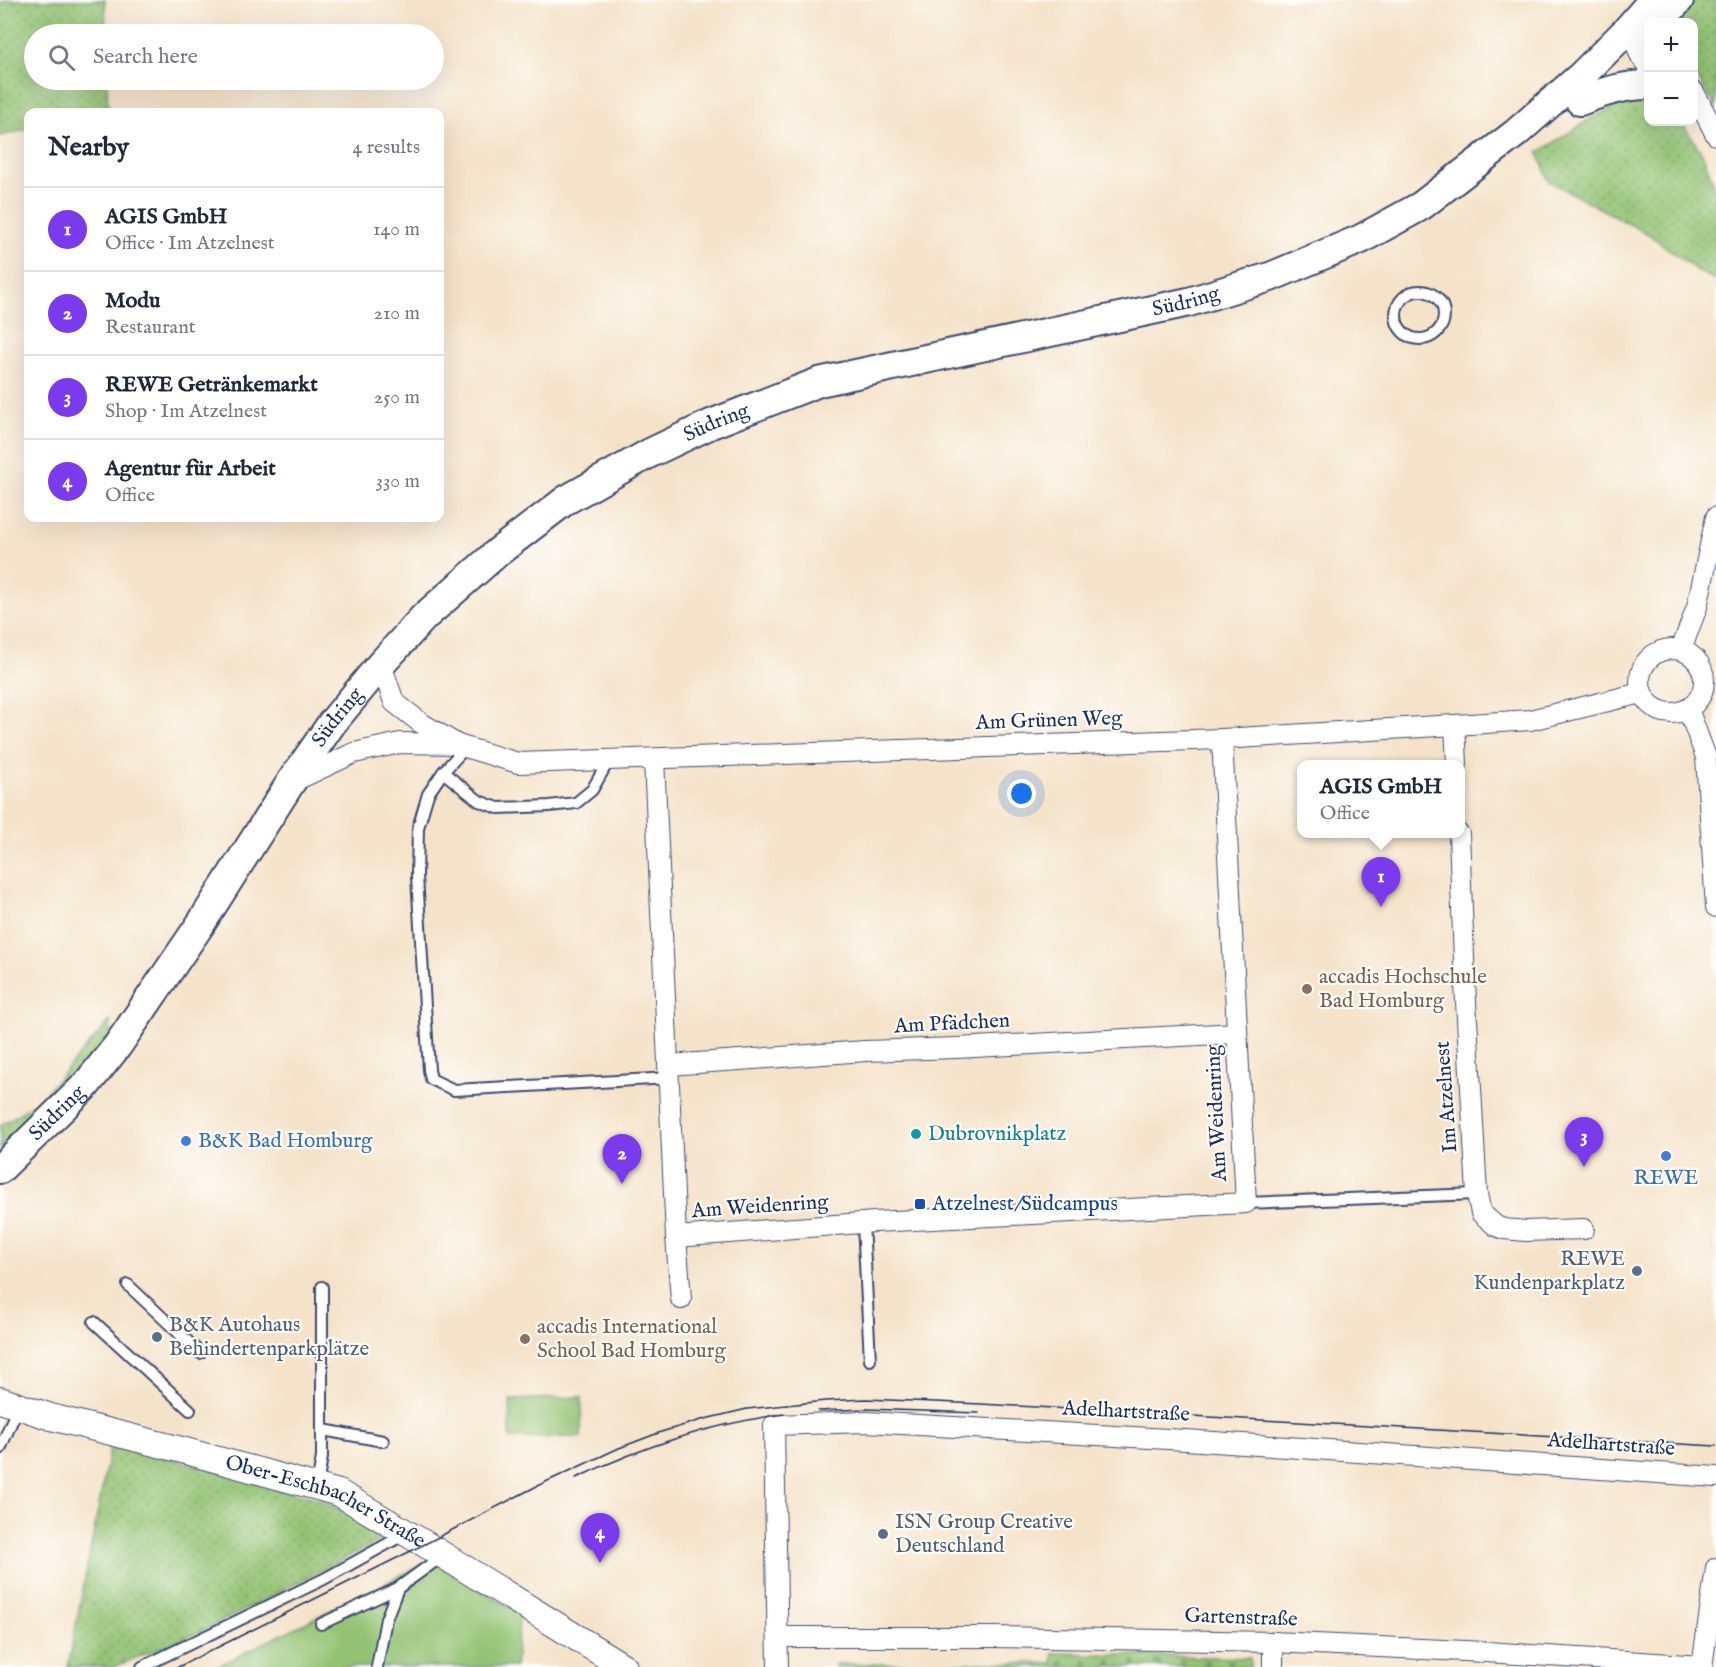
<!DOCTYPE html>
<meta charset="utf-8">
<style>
:root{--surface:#fff;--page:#f6f6f7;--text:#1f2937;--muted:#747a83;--line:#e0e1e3;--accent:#7c3aed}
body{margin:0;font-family:"IM FELL English",serif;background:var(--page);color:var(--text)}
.controls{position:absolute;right:18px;top:18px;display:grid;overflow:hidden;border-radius:12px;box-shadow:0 6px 24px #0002}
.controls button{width:54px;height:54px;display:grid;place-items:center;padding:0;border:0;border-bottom:2px solid var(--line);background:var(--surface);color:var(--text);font:30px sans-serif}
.you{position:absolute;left:1022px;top:794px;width:21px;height:21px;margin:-15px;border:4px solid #fff;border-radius:50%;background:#1a73e8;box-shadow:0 0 0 9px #1a73e833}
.badge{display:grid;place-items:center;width:39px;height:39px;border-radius:50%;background:var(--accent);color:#fff;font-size:20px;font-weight:700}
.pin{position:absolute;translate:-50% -50px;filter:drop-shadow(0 2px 3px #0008)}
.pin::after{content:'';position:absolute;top:32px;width:21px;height:18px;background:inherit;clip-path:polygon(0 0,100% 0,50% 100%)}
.popup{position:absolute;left:1297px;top:760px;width:168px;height:78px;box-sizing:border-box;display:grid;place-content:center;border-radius:12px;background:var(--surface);filter:drop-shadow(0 2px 4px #0005);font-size:20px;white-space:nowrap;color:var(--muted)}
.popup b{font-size:22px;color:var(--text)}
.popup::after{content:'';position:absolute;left:50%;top:100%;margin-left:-12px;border:12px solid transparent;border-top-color:var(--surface)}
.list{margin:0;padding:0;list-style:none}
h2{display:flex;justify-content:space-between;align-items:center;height:78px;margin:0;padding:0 24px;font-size:26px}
h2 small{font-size:20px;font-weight:400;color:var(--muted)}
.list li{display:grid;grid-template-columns:39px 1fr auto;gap:18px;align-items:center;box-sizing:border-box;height:84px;padding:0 24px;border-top:2px solid var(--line)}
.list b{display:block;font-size:22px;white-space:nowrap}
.list p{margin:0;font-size:20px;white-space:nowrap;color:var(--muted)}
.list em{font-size:20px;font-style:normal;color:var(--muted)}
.icon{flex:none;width:33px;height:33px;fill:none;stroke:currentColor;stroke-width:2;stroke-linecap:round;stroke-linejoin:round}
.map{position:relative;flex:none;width:1716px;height:1667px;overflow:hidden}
.search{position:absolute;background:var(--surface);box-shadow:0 6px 24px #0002;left:24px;top:24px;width:420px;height:66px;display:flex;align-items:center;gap:15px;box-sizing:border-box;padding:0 21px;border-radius:33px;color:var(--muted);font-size:22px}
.panel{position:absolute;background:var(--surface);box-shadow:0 6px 24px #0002;left:24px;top:108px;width:420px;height:414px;border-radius:12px}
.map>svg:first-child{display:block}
</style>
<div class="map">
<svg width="1716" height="1667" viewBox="0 0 1716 1667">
<defs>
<pattern id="grass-dots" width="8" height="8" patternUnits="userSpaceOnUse" patternTransform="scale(1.5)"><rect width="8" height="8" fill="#92c272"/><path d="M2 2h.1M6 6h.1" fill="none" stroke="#769e61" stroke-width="1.8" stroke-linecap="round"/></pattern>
<pattern id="cemetery-stones" width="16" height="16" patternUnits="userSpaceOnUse" patternTransform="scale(1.5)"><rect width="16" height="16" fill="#92c272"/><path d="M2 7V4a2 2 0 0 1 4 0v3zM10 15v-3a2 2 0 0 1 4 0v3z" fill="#769e61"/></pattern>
</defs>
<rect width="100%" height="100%" fill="#fdfcf7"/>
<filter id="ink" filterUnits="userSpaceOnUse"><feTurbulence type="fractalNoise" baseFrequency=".0167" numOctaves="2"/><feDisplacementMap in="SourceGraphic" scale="12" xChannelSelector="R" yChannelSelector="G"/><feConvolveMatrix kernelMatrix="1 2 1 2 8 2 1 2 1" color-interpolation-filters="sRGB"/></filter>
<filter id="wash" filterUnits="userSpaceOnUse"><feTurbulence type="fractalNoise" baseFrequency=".008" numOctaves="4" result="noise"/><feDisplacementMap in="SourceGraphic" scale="24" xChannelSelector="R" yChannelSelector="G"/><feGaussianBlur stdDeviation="1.35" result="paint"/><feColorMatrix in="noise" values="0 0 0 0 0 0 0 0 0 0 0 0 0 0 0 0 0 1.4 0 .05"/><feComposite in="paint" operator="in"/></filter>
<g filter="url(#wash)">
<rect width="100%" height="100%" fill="#f5e3c9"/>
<g fill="url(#grass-dots)" stroke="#567868" stroke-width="1.5">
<polygon points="6,0 105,0 106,34 34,34 34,80 107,80 108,109 94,112 28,112 28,129 0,136 0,4"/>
<polygon points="1688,0 1716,0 1716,108 1694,73 1694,22 1679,22 1682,12"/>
<polygon points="1637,101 1648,103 1648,122 1681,122 1702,153 1716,191 1716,280 1699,272 1650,235 1549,181 1538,153 1590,119 1620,104"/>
<polygon points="110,1021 111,1038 52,1106 0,1149 0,1126 38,1101"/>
<polygon points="111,1442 322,1500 389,1536 211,1627 114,1667 68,1667"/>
</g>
<polygon fill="url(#cemetery-stones)" stroke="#567868" stroke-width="1.5" points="1053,1653 1250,1658 1250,1667 835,1667 835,1664 1052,1663"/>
<g fill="#92c272" stroke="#567868" stroke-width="1.5">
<polygon points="582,1397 581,1437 510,1438 510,1400"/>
<polygon points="431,1560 520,1613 515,1667 216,1667"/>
</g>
</g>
<g filter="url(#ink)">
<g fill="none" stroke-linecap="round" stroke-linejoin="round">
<g stroke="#3c4a6e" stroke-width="14">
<g id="service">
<circle cx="1420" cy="315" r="24"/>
<polyline points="466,747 443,772 428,794 418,828 417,877 429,1070 431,1079 454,1090 670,1078"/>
<polyline points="443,772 479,801 498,808 549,806 576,803 592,790 609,760"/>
<polyline points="1246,1203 1477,1194"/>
<polyline points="863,1223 870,1360"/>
<polyline points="128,1285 200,1353"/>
<polyline points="94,1322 190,1410"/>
<polyline points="323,1430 383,1441"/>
<polyline points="0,1449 18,1407"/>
<polyline points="317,1486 322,1457 322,1287"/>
<polyline points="321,1624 398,1588"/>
<polyline points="142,1667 324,1579 407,1533"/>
<polyline points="377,1667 386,1619 398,1588 434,1562 446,1560"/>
</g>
</g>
<g stroke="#3c4a6e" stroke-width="22">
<g id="minor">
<path d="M1648,66C1630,45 1637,37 1649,15"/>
<polyline points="1694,92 1716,135"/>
<circle cx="1672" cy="681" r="32"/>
<polyline points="1681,650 1697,607 1716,517"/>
<polyline points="381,664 394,702 421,723 458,745 518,763 1222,739 1455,725 1530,720 1641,693"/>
<polyline points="1688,709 1706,757 1716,907"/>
<polyline points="1455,725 1457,764"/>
<polyline points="654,759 676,1237 681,1299"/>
<polyline points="294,781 354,753 400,743 455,744"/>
<polyline points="1459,834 1465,984 1477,1194 1481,1213 1496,1226 1504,1229 1526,1231 1584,1229"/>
<polyline points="669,1065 865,1051 957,1048 1237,1033"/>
<polyline points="676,1237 875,1222 1246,1203 1222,739"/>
<polyline points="779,1637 993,1637 1273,1642 1486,1652 1702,1666"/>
<polyline points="1273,1642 1273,1667"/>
<polyline points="778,1667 774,1425 866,1422 1186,1440 1716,1477"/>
<polyline points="1702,1667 1716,1568"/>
</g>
</g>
<g stroke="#3c4a6e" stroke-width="28">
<g id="tertiary">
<path id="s1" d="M0,1400L51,1417L182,1450L339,1493L425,1544L624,1667"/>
</g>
</g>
<g stroke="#3c4a6e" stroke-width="32">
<g id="secondary">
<polyline points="1659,22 1679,0"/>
<path d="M1580,101C1602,92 1624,85 1648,85"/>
<path id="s2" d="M0,1169L86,1085L118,1045L200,925L291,782L332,723L381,664L424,617L457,588L498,552L566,500L650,453L711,424L819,382L1189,302L1270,277L1361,239L1421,206L1516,133L1582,75L1625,32L1653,0"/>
</g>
</g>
<use href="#service" stroke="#fff" stroke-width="10"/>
<use href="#minor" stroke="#fff" stroke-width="20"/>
<use href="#tertiary" stroke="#fff" stroke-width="26"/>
<use href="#secondary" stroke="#fff" stroke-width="28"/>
<g stroke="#1b2f5e" stroke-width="1.5">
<polyline points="818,1411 866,1409 979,1413"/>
<path d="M576,1478C645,1446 710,1424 785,1414"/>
<polyline points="178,1667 425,1544 537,1486 619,1448 661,1432 705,1419 747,1409 825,1401 866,1399 981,1404 1716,1446"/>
</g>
</g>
</g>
<g fill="#8d6e63" stroke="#fdfcf7" stroke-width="2">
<circle cx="1307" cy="989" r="6"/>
<circle cx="525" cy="1339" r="6"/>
</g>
<circle fill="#0f9aa8" stroke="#fdfcf7" stroke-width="2" cx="916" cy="1134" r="6"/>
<g fill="#3f7fe0" stroke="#fdfcf7" stroke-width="2">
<circle cx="186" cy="1141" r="6"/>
<circle cx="1666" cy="1156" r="6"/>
</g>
<rect fill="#1a4fb4" stroke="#fdfcf7" stroke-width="2" x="914" y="1198" width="12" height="12" rx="3"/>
<g fill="#5c6f8a" stroke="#fdfcf7" stroke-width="2">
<circle cx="1637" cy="1271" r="6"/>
<circle cx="157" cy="1337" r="6"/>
<circle cx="883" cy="1534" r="6"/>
</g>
<g text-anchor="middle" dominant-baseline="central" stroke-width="4.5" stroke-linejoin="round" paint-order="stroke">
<g font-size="21" fill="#1b2f5e" stroke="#fdfcf7">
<text stroke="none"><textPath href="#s2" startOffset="1538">Südring</textPath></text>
<text stroke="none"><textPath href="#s2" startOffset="1052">Südring</textPath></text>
<text stroke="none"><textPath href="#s2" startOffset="566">Südring</textPath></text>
<text transform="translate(1049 721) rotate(-2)">Am Grünen Weg</text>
<text transform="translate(952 1024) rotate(-3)">Am Pfädchen</text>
<text transform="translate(1447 1097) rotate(-94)">Im Atzelnest</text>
<text stroke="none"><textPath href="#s2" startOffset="80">Südring</textPath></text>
<text transform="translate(1217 1113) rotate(-93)">Am Weidenring</text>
<text transform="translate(760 1207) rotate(-4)">Am Weidenring</text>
<text transform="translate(1126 1412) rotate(3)">Adelhartstraße</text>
<text transform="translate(1611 1445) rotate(4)">Adelhartstraße</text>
<text stroke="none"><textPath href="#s1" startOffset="342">Ober-Eschbacher Straße</textPath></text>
<text transform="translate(1241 1618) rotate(2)">Gartenstraße</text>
</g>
<g font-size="21" fill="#785e54" stroke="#fdfcf7" text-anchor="start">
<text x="1319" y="977">accadis Hochschule<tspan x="1319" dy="24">Bad Homburg</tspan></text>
<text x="537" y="1327">accadis International<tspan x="537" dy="24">School Bad Homburg</tspan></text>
</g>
<g font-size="21" fill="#0d838f" stroke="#fdfcf7" text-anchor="start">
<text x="928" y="1134">Dubrovnikplatz</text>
</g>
<g font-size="21" fill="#366cbe" stroke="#fdfcf7" text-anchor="start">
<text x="198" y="1141">B&amp;K Bad Homburg</text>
<text x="1666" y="1178" text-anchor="middle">REWE</text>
</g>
<g font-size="21" fill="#164399" stroke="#fdfcf7" text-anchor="start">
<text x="932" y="1204">Atzelnest/Südcampus</text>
</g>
<g font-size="21" fill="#4e5e75" stroke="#fdfcf7" text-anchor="start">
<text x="1625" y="1259" text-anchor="end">REWE<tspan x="1625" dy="24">Kundenparkplatz</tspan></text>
<text x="169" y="1325">B&amp;K Autohaus<tspan x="169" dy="24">Behindertenparkplätze</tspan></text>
<text x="895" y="1522">ISN Group Creative<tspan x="895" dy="24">Deutschland</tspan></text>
</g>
</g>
</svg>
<div class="controls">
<button>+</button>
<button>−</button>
</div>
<div class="you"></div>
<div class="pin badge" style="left:1381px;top:907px">1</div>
<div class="popup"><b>AGIS GmbH</b>Office</div>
<div class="pin badge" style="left:622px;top:1184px">2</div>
<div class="pin badge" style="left:1584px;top:1167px">3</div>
<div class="pin badge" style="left:600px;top:1563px">4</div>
<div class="search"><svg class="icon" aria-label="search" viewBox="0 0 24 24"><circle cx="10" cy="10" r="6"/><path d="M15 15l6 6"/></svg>Search here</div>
<section class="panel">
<h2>Nearby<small>4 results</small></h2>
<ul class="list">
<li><span class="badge">1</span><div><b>AGIS GmbH</b><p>Office · Im Atzelnest</p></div><em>140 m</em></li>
<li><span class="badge">2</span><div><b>Modu</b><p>Restaurant</p></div><em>210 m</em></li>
<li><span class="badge">3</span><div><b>REWE Getränkemarkt</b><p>Shop · Im Atzelnest</p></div><em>250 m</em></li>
<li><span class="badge">4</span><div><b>Agentur für Arbeit</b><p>Office</p></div><em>330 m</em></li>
</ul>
</section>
</div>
